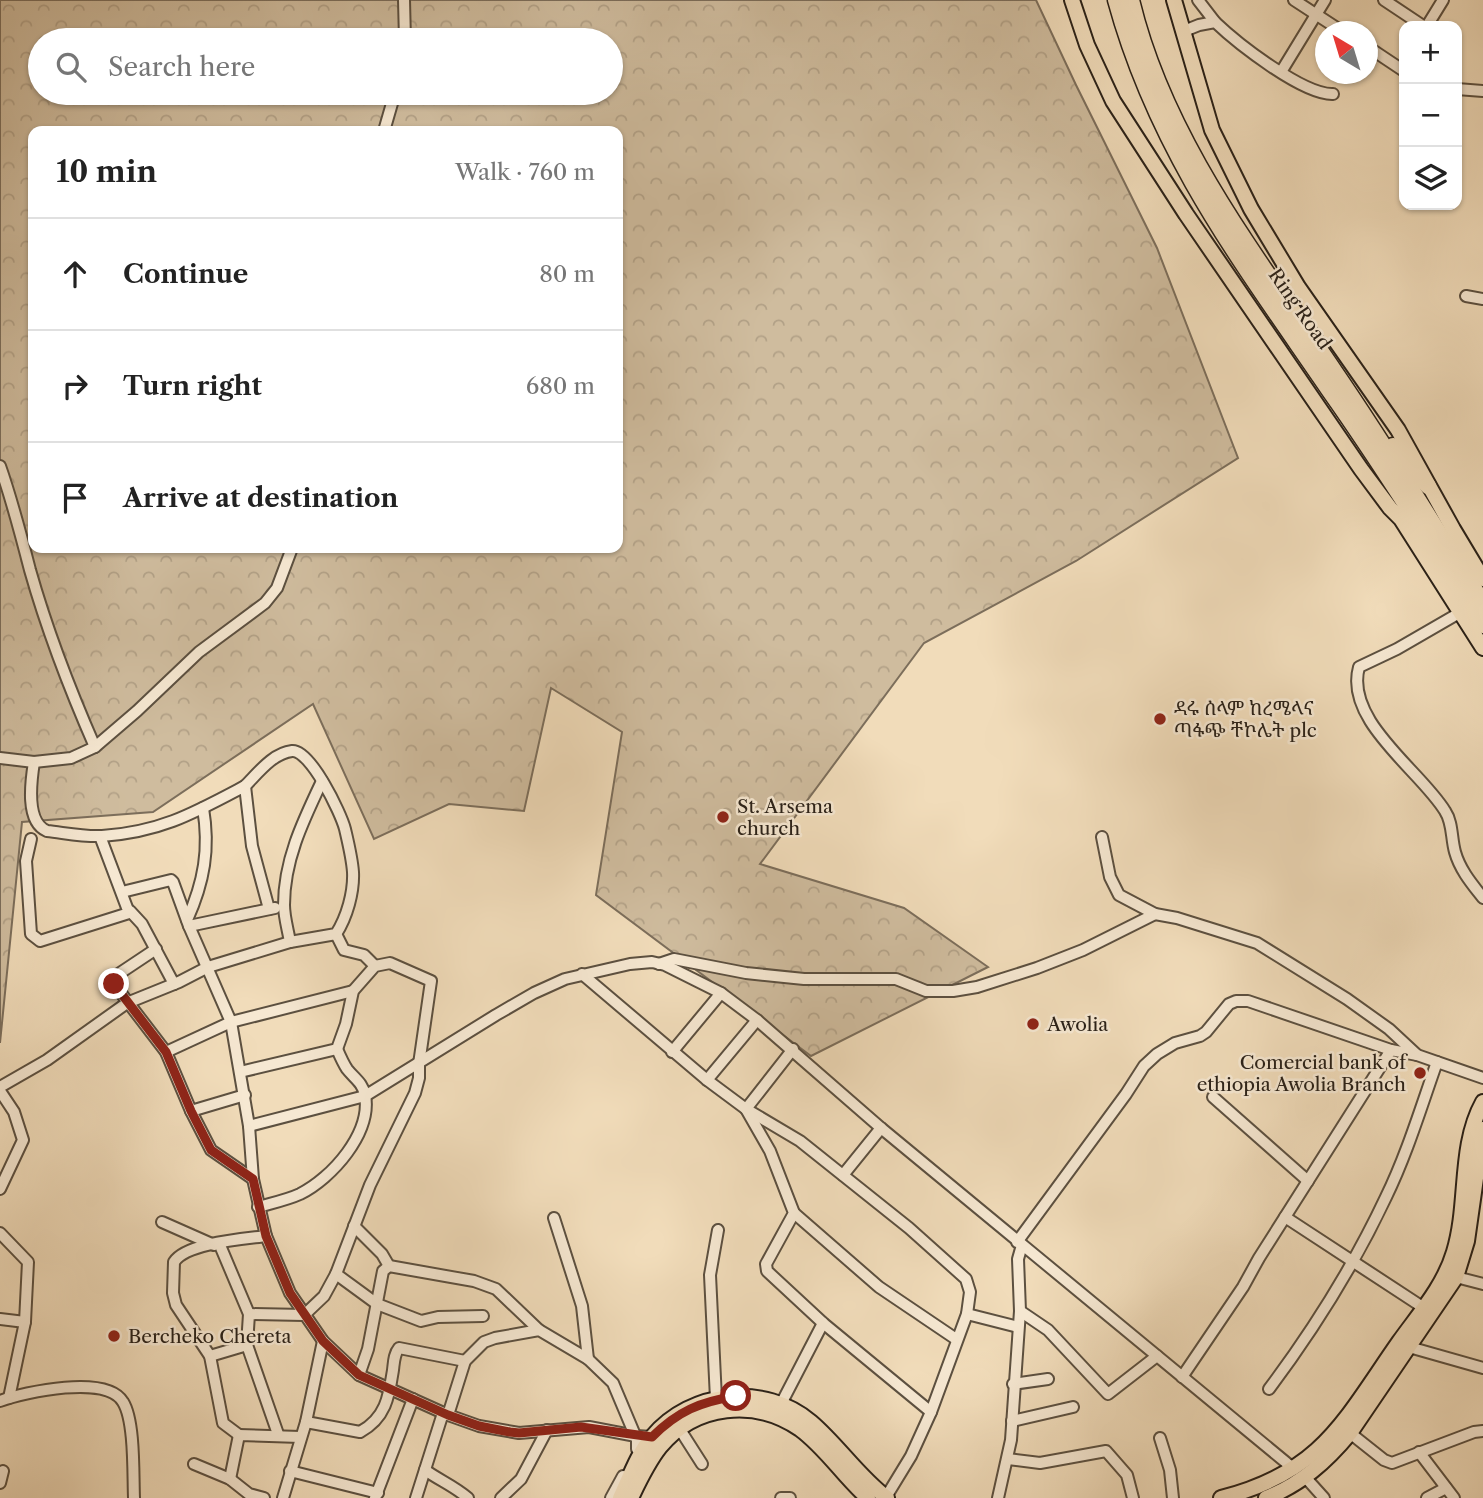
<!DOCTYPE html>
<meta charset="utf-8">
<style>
:root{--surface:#fff;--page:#f6f6f6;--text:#222;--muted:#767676;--line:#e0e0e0}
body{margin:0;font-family:"Libre Caslon Text","Noto Serif Ethiopic",serif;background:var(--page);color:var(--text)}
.controls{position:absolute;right:21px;top:21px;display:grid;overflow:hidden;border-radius:14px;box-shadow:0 2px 5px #0004}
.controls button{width:63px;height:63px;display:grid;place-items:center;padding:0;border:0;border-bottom:2px solid var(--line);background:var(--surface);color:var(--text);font:35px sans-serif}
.compass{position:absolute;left:1315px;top:21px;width:63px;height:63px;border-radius:50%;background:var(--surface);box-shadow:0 2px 5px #0004;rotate:322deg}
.stop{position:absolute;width:21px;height:21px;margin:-16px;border:5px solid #8f2418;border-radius:50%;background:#fff}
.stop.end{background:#8f2418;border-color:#fff;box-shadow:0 2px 7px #0008}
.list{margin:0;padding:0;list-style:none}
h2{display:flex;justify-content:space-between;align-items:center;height:91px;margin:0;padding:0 28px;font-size:30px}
h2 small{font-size:23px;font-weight:400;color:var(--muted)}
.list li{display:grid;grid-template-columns:46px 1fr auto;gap:21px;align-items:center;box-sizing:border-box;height:112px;padding:0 28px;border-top:2px solid var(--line)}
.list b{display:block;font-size:26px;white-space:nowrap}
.list em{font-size:23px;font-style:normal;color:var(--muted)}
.icon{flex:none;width:38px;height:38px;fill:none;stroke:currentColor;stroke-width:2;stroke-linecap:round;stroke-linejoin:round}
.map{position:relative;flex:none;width:1483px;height:1498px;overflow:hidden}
.search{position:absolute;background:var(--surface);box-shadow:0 2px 5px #0004;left:28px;top:28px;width:595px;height:77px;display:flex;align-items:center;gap:18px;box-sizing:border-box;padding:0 24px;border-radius:38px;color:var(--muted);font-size:26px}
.panel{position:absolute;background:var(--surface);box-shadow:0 2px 5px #0004;left:28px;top:126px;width:595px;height:427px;border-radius:14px}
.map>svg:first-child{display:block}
</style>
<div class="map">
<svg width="1483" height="1498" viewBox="0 0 1483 1498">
<defs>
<pattern id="forest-crowns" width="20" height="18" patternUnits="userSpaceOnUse" patternTransform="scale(1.75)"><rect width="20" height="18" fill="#cfbc9e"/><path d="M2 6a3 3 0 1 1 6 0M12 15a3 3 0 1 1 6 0" fill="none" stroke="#b2a187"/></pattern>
</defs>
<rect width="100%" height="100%" fill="#f1dcba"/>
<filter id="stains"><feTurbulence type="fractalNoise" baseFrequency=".00286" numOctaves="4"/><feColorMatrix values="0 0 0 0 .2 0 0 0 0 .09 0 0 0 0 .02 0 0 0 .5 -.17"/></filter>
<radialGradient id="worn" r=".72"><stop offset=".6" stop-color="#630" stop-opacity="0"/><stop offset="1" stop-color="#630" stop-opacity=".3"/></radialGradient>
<path fill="url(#forest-crowns)" stroke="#7c6e5b" stroke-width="2" fill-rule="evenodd" d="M0,0H1036L1076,85L1157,248L1238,458L1076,561L924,643L760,864L904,908L988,967L811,1056L596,895L622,732L551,688L524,811L449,804L374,839L313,704L153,812L22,822L0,1043ZM40,40H611V93H40ZM33,131H618V548H33Z"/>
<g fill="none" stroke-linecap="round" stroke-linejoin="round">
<g stroke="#5c5040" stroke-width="14">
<g id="minor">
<polyline points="404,0 405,40"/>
<polyline points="1198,0 1215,22"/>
<polyline points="1294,0 1343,32"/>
<polyline points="1384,0 1423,26"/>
<polyline points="1427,26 1443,0"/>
<path d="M1184,31L1199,25L1215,22C1237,43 1303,95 1333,94"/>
<polyline points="1368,47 1404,71"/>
<polyline points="1281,72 1325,0"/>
<polyline points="1457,89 1483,91"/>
<polyline points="384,131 395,93"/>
<polyline points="1466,296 1483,299"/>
<path d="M0,466C12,500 21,535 30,570C47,630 70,690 95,747"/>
<path d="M1461,612L1397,649L1359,667C1344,721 1421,771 1445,811C1453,823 1451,838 1455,852C1460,870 1472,884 1483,898"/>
<polyline points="0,758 34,762 71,758 95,747 137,711 199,652 265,603 277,588 292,548"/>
<path d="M34,762C31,781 25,822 47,831C65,833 84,837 102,836C161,832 194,813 245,786L252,846L269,909"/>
<polyline points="1102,837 1110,877 1119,895 1155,914 1177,918 1257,943 1347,999 1389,1029 1417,1055 1483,1078"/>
<polyline points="31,839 26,861 31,934 40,941 129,913 100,836"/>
<polyline points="122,892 171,880 173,882 189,926 231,1022 249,1126 253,1179 266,1236 290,1293 323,1341 359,1375 448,1415 479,1426 519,1433 589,1427 636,1436 652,1437"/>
<polyline points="130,911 142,924 174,984"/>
<path d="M187,920C204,882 210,849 203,808"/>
<polyline points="189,926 275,908"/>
<polyline points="336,934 344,950 364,955 375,966"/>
<path d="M290,942C288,930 284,917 284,905C284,860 303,821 322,781"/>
<polyline points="156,949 114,977 114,984 166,1052 191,1111 211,1150 253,1179"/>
<polyline points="659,964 674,959 746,973 804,979 896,979 926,991 953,991 977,987 1037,968 1083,950 1155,914"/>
<polyline points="582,974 707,1080 746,1109 800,1141 909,1228 966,1279 970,1292 967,1314 931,1412 911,1456 886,1497"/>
<polyline points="793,1049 746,1109 770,1151 794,1213 766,1264 767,1271 823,1323 931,1412"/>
<polyline points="166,1052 231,1022 353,991"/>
<polyline points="672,1052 721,993"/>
<polyline points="240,1072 337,1049 346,1024 353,991 375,966 390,963 431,981 419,1064 419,1078 415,1093 370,1185 336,1274 324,1296 304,1315 249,1314"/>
<polyline points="707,1080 757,1020"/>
<path d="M0,1087L47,1060L127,1003L179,982L208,967L290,942L336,934C347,917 354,892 353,872C352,858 348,842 345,829C341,813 310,749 292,751C273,753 258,773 245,786"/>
<polyline points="0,1091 14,1112 23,1140 0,1189"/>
<polyline points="1213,1097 1308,1181"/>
<polyline points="191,1111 245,1095"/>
<polyline points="249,1126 365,1096 496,1015 534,993 565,979 630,964 652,962 665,965 721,993 757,1020 881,1128 1294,1469"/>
<polyline points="843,1175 881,1128"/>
<path d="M258,1207C272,1203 287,1200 300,1194C332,1178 372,1133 365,1095C363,1083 354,1078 347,1069C343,1063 340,1056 337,1049"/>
<polyline points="794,1213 879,1287 956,1339"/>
<polyline points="1285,1217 1424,1308"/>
<polyline points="554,1218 582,1306 588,1359"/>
<polyline points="162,1222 214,1245"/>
<polyline points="354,1226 382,1254 389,1266"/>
<polyline points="0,1233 28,1262 25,1322 9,1398"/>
<polyline points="1017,1242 1126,1094 1144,1066 1157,1054 1175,1043 1200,1036 1206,1032 1229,1004 1236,1001 1248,1001 1391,1050"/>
<polyline points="219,1243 249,1314 247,1345 278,1434"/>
<polyline points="336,1274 377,1304 421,1321 438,1317 483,1316"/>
<polyline points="1456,1277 1483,1284"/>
<polyline points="1020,1311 1048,1330 1108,1394 1157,1356"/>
<polyline points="967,1314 1018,1327"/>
<polyline points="0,1319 25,1322"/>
<polyline points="1409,1347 1483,1368"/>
<polyline points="210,1356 247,1345"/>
<polyline points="359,1375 368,1349 383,1271 389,1266 474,1281 496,1289 539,1330"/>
<polyline points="1182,1377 1243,1287 1259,1258 1391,1050 1417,1055"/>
<polyline points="1013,1384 1048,1379"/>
<path d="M1269,1389C1314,1329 1354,1265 1386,1197C1407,1154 1421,1107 1437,1062"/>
<polyline points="716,1399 710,1275 718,1230"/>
<path d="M0,1401C25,1392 107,1374 123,1402C135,1421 133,1475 134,1498"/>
<polyline points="781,1404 823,1323"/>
<polyline points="448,1415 465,1361 484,1342 495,1338 539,1330 588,1359 613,1383 637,1440 637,1449"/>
<polyline points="1012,1421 1073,1407"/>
<path d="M306,1422L360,1432C386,1418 389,1396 393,1370C394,1362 394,1354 399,1348L465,1361"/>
<polyline points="679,1428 702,1464"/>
<polyline points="1350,1433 1384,1460 1392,1463 1474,1432 1483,1431"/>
<path d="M239,1435L223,1423L210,1356L176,1305L173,1293L174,1262C186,1243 244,1239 266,1236"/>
<polyline points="1160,1438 1170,1470 1173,1498"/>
<polyline points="1419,1452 1454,1498"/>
<polyline points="1008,1459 1040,1463 1106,1451 1127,1475 1133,1498"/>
<polyline points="194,1464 230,1479 249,1494 264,1498"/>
<path d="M425,1470C439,1480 454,1486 468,1498"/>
<polyline points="290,1471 378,1493"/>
<polyline points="1306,1478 1324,1498"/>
<polyline points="230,1479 239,1435 300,1437"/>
<polyline points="0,1483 3,1471"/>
<polyline points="283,1498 306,1422 323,1341"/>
<polyline points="375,1498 413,1399"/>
<polyline points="416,1498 443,1413"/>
<polyline points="501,1498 521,1479 547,1430"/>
<polyline points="611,1498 623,1476"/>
<polyline points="781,1498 790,1498"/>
<polyline points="998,1498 1011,1440 1020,1311 1018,1259 1022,1245"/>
<polyline points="1427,1498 1446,1488"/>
</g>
</g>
<g stroke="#2a2118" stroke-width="18">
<g id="major">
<polyline points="1072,0 1087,45 1113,101 1186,214 1361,469 1390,508 1401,519 1483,648"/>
<polyline points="1174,0 1212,130 1251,209 1298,287 1398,430 1453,529 1483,579"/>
<path d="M620,1498C629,1479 638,1453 652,1437C691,1390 765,1383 811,1422C838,1445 858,1476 887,1498"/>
<path d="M631,1498C639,1481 648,1462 660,1447C695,1404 755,1398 800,1429C826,1448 844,1477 868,1498"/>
<path d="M1221,1498C1322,1472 1343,1422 1399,1342C1419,1314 1444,1286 1454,1252C1469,1203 1458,1147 1483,1102"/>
<path d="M1266,1498C1301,1484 1326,1462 1350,1433L1456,1277L1467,1241L1483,1129"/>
</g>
</g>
<g stroke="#2a2118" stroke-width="19">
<g id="highway">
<path d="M1116,0C1158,154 1244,265 1332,394C1385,469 1434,548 1483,625"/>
<path d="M1131,0C1164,139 1255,254 1334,371C1386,447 1434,526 1483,603"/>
<polyline points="1393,446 1428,486"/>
</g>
</g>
<use href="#minor" stroke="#f6e8d2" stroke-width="10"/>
<use href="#major" stroke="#f1dcba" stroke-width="14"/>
<use href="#highway" stroke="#f1dcba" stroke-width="16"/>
</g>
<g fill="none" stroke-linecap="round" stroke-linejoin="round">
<path stroke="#8f2418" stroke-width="9" d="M114,984L166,1052L191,1111L211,1150L253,1179L266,1236L290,1293L323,1341L359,1375L448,1415L479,1426L510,1432L519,1433L581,1427L652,1437C678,1411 700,1402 736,1396"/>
</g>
<g fill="#8f2418" stroke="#f6e8d2" stroke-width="2.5">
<circle cx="1160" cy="719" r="7"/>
<circle cx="723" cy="817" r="7"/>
<circle cx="1033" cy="1024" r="7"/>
<circle cx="1420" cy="1073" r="7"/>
<circle cx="114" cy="1336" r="7"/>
</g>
<g text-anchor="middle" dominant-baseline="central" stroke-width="5" stroke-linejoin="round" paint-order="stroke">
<g font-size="19" fill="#2a2118" stroke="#f6e8d2">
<text transform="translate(1300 309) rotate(55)">Ring Road</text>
</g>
<g font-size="19" fill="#2a2118" stroke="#f6e8d2" text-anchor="start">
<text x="1174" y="708">ዳሩ ሰላም ከረሜላና<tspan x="1174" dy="22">ጣፋጭ ቸኮሌት plc</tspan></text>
<text x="737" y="806">St. Arsema<tspan x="737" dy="22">church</tspan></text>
<text x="1047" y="1024">Awolia</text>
<text x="1406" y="1062" text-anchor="end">Comercial bank of<tspan x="1406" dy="22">ethiopia Awolia Branch</tspan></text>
<text x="128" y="1336">Bercheko Chereta</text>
</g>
</g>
<rect width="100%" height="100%" filter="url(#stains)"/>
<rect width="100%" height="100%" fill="url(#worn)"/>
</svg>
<div class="controls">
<button>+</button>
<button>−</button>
<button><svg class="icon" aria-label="layers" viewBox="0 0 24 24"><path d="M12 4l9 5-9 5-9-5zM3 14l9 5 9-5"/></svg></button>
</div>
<svg class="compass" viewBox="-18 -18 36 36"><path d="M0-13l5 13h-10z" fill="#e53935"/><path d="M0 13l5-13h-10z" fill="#767676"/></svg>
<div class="stop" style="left:736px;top:1396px"></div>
<div class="stop end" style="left:114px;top:984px"></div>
<div class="search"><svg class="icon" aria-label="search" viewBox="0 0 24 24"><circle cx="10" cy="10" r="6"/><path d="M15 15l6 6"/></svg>Search here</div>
<section class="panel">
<h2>10 min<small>Walk · 760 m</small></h2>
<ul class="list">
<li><svg class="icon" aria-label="ahead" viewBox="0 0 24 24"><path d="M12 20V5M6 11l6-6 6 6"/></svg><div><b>Continue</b></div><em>80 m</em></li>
<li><svg class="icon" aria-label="right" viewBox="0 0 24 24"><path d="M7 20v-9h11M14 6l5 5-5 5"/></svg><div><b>Turn right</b></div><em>680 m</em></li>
<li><svg class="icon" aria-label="arrive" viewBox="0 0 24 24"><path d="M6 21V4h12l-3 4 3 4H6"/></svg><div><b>Arrive at destination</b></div></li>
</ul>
</section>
</div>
